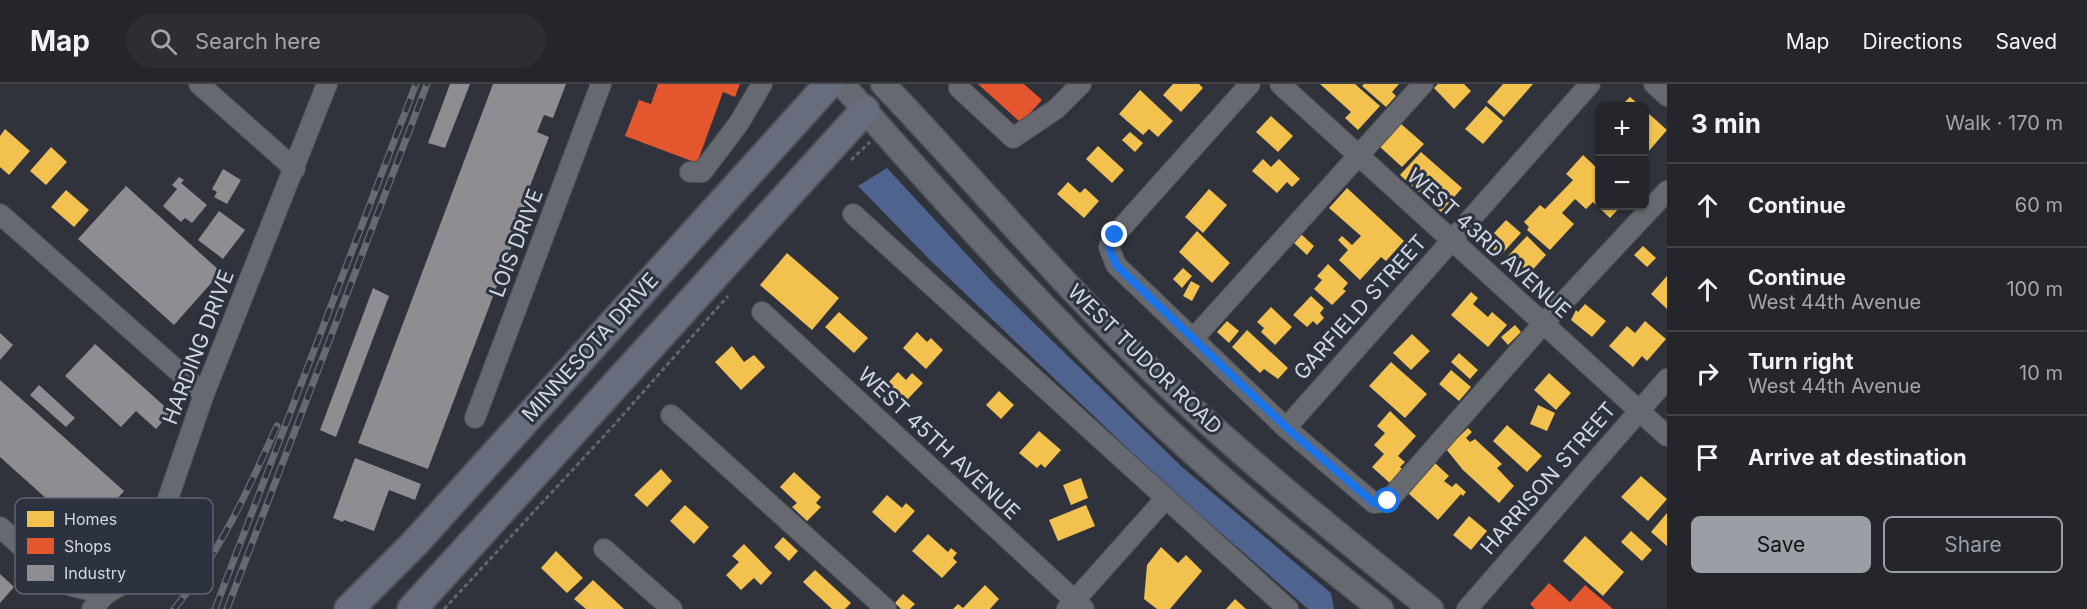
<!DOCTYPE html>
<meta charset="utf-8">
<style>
:root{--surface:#24262c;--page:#2c2e34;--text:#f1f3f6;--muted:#a3a5a9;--line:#414348;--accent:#9a9ea6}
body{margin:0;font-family:Inter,sans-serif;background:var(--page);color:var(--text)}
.controls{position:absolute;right:18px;top:18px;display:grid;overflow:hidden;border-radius:9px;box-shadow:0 2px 4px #0004}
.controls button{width:54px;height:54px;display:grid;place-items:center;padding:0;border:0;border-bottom:2px solid var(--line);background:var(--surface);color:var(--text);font:30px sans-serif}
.stop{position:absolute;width:18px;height:18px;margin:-14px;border:4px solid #1a73e8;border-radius:50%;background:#fff}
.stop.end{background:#1a73e8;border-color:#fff;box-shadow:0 2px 6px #0008}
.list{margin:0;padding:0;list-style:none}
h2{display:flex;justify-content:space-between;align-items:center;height:78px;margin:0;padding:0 24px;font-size:26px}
h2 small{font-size:20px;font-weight:400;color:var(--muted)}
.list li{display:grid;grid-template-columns:39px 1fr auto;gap:18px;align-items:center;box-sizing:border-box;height:84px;padding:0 24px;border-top:2px solid var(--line)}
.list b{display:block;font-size:22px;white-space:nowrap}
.list p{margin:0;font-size:20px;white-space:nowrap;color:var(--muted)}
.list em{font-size:20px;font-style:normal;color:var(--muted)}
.actions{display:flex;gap:12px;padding:18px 24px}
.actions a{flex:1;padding:14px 0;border:2px solid var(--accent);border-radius:9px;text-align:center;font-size:21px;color:var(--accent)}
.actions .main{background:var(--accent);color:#111}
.icon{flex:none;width:33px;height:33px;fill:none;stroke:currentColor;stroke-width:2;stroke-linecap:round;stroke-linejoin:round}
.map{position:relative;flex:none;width:1667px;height:525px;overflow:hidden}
header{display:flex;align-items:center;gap:36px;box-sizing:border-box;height:84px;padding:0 30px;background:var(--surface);border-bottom:2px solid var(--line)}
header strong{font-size:28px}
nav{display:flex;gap:33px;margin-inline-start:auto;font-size:21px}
.search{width:420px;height:54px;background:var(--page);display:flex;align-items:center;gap:15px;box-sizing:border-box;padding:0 21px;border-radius:33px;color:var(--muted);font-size:22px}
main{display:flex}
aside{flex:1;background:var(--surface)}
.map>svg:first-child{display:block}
</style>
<header>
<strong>Map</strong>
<div class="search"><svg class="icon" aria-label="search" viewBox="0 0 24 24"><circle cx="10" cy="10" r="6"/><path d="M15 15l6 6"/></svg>Search here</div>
<nav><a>Map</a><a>Directions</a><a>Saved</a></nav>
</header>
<main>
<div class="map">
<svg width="1667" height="525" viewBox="0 0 1667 525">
<rect width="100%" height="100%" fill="#30333b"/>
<polygon fill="#4e638e" points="887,84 994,200 1182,383 1331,509 1334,525 1308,525 1190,422 1124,361 929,175 858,102"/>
<g fill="#f2c14e">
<polygon points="1173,0 1199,0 1203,4 1181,28 1163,11"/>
<polygon points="1320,0 1355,0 1380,22 1358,46 1345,34 1351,28"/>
<polygon points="1364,0 1399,0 1392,8 1396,12 1386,23 1362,2"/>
<polygon points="1438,0 1464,0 1471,7 1454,25 1434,4"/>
<polygon points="1503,0 1533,0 1504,33 1487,18"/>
<polygon points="1140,6 1173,37 1158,53 1149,45 1143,51 1119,30"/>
<polygon points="1630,13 1639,21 1621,22"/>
<polygon points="1486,22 1503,37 1483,60 1465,45"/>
<polygon points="1647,28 1667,46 1648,68 1644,65"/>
<polygon points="1271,32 1293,52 1278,68 1256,48"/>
<polygon points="1400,39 1424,60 1402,83 1379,62"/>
<polygon points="5,45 30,67 9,91 0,83 0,52"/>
<polygon points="1130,48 1143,59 1135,68 1122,56"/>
<polygon points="1098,62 1124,86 1112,99 1086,75"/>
<polygon points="51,63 67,78 46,101 30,87"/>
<polygon points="1421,68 1462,104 1441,128 1400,91"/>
<polygon points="1583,71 1598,85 1600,83 1600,122 1627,122 1624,125 1621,122 1610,134 1593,118 1586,125 1575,115 1562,129 1574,140 1550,166 1527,146 1529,143 1524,138 1540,121 1545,125 1573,96 1566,90"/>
<polygon points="1263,75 1271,83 1279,75 1300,95 1292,103 1287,98 1277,109 1252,87"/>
<polygon points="1068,98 1080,109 1085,104 1099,117 1084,134 1057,110"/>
<polygon points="1347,104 1404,157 1386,177 1381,173 1360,196 1339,176 1348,166 1338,156 1342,152 1352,161 1361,152 1329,124"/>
<polygon points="1209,105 1227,121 1203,149 1185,133"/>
<polygon points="66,106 89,126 74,143 51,123"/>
<polygon points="1506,136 1521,149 1500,172 1489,161 1497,152 1494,149"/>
<polygon points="1197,147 1230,179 1212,199 1179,168"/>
<polygon points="1301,150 1314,162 1307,171 1294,159"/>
<polygon points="1527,152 1546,171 1527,192 1507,173"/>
<polygon points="1643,162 1656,174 1647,183 1634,171"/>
<polygon points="787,169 839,214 812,246 760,201"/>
<polygon points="1328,180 1348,199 1343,205 1346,207 1332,221 1314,205 1322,196 1317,192"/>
<polygon points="1183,184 1192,192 1182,204 1173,195"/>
<polygon points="1667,192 1667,225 1651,210"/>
<polygon points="1191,197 1200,202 1192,217 1183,212"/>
<polygon points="1471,208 1478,214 1473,220 1488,233 1492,228 1507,241 1488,263 1451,231"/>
<polygon points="1311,212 1324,224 1320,229 1324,234 1317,241 1313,237 1307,243 1293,231"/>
<polygon points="1585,220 1606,237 1592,253 1571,236 1576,226 1578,228"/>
<polygon points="1271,223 1292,243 1275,261 1261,248 1264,244 1257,238"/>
<polygon points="839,228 868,254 854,269 825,243"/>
<polygon points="1227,237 1239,247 1229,259 1217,248"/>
<polygon points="1645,237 1666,255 1647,277 1642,272 1633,283 1609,262 1627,242 1635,249"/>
<polygon points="1515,241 1521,248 1508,261 1501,253"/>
<polygon points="1247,246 1288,284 1278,295 1264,285 1260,289 1232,263"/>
<polygon points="917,248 927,258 931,254 943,266 926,285 903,264"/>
<polygon points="1412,250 1430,267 1411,286 1393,269"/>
<polygon points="732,262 744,278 754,271 765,283 741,306 715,278"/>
<polygon points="1459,269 1478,286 1470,295 1451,278"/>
<polygon points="1391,278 1427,310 1405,334 1369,302"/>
<polygon points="1451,286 1471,303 1459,317 1439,300"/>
<polygon points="898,288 906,296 912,289 923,299 907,316 888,299"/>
<polygon points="1549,289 1571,309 1556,326 1534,306"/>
<polygon points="999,307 1014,321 1001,335 986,321"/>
<polygon points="1538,321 1555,329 1547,347 1530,340"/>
<polygon points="1390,327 1416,352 1398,372 1405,378 1400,383 1403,386 1391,400 1372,383 1384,370 1374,361 1385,349 1377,342"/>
<polygon points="1507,341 1542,372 1527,388 1493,357"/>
<polygon points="1468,344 1472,348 1466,354 1470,358 1475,355 1502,380 1497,384 1514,402 1499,419 1463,386 1446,365"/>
<polygon points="1039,347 1061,366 1045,384 1041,380 1037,384 1019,369"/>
<polygon points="1435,379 1449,392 1444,397 1452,403 1456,399 1466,408 1463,412 1461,410 1438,436 1408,409"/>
<polygon points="661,385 672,397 647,423 634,411"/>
<polygon points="794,388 821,413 816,419 821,423 807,437 792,423 797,419 780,403"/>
<polygon points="1641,392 1667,415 1648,437 1621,413"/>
<polygon points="1081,394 1088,414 1071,421 1063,401"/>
<polygon points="887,411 902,424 906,419 915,427 895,449 872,428"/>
<polygon points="685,421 709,443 694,460 670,437"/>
<polygon points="1086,421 1095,442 1058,457 1049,436"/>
<polygon points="1667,429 1667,462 1651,448"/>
<polygon points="1469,432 1487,447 1471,466 1453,451"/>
<polygon points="1631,447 1652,466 1642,477 1621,458"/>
<polygon points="928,450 948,468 951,464 957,469 953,474 957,478 942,494 912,467"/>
<polygon points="1585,452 1624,488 1603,512 1563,477"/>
<polygon points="783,453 798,467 789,477 774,463"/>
<polygon points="744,460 772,489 761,501 754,494 741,506 726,491 739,478 732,472"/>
<polygon points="1161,463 1178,479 1186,471 1202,487 1170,525 1157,525 1144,515 1147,481"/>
<polygon points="556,467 583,494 567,509 541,484"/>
<polygon points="815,486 851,519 845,525 832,525 803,498"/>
<polygon points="593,496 624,525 586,525 574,515"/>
<polygon points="985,501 999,515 990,525 953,525 958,520 963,524"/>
<polygon points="903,510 915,520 910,525 901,525 895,519"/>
<polygon points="1235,515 1246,525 1226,525"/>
</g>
<g fill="#e4572e">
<polygon points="658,0 740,0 735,13 723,8 697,79 625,52 639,16 651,20"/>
<polygon points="978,0 1024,0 1042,16 1021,39"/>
<polygon points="1549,499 1570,518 1585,501 1613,525 1535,525 1530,520"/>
</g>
<g fill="#8d8d92">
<polygon points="450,0 470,0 445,64 428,59"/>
<polygon points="493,0 566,0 553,34 544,31 537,48 549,53 523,120 527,122 428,385 358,359"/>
<polygon points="223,85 241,96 227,120 214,113 217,108 212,105"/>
<polygon points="179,93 184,96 181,99 207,121 192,139 185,134 181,138 163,122 177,105 172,101"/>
<polygon points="126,102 221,188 174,241 78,155"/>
<polygon points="219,127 245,146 223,175 198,156"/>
<polygon points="373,204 389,212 336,353 320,346"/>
<polygon points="0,249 13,261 0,276"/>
<polygon points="95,260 171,328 156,345 136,327 121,343 65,292"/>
<polygon points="0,296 124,407 86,450 0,373"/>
<polygon points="39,301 75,334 66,343 30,311"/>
<polygon points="355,374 421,400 415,416 389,406 374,447 344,436 343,438 333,434"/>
<polygon points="0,490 14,503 0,519"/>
</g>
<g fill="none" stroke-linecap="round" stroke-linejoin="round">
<g stroke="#4e5057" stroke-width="22">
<g id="minor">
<polyline points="199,0 295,85"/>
<polyline points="1250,0 1115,151 1109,163 1116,181 1286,344 1374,419 1388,417 1543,240 1667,107"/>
<polyline points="1280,0 1667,352"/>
<polyline points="1654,0 1667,12"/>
<polyline points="959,4 1013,54 1056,25 1081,0"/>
<polyline points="690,88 702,88 739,39 762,0"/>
<polyline points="0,130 204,310"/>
<polyline points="853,130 1288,525"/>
<polyline points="762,228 1084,525"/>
<polyline points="1193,255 1423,0"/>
<polyline points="671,331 886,525"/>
<polyline points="475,334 601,0"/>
<polyline points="1286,344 1590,0"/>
<polyline points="0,443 45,484 72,502 106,510"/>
<polyline points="604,465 672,525"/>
<polyline points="92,525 106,510 123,500 139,484 151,464 204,310 327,0"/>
<polyline points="1067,525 1166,414"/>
<polyline points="1467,525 1667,295"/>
</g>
</g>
<g stroke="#4e5057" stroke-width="27">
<g id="major">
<path d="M842,0C939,112 1040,222 1146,325C1220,396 1300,461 1381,525"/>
<path d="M883,0C970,91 1051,188 1141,276C1232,365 1331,445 1431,525"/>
</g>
</g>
<g stroke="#4e5057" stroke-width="32">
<g id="highway">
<polyline points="349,525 415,459 829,0"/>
<polyline points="412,525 865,26"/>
</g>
</g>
<g stroke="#63666b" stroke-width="3" stroke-dasharray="4.5 3" stroke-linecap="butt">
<polyline points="851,76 870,58"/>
<polyline points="444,525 614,341 728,212"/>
</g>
<use href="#minor" stroke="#66696f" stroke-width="20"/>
<use href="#major" stroke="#646972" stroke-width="24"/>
<use href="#highway" stroke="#676d7c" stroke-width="28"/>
<g stroke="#676a70" stroke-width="7">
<g id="rail">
<path d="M174,525C219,471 248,406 277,342"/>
<polyline points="215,525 416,0"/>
<polyline points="227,525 427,0"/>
</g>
</g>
<use href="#rail" stroke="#2c323f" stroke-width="4.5" stroke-dasharray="14" stroke-linecap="butt"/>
</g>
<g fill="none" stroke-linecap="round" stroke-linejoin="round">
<polyline stroke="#1a73e8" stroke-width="8" points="1115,151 1109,163 1116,181 1287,344 1374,419 1388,417"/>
</g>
<g text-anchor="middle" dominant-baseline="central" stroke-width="6" stroke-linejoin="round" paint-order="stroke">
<g font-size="21" fill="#d3d7df" stroke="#2c323f">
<text transform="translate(516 159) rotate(-69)">LOIS DRIVE</text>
<text transform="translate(1489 159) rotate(42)">WEST 43RD AVENUE</text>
<text transform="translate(1360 223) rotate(-48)">GARFIELD STREET</text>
<text transform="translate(198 263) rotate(-69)">HARDING DRIVE</text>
<text transform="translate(590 263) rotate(-48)">MINNESOTA DRIVE</text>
<text transform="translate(1145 275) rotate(44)">WEST TUDOR ROAD</text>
<text transform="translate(939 359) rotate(43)">WEST 45TH AVENUE</text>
<text transform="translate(1548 394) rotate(-49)">HARRISON STREET</text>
</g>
</g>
<rect x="15" y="414" width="198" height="96" rx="9" fill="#2c323f" stroke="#5e646f" stroke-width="1.5"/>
<rect x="27" y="427" width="27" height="16" fill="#f2c14e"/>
<rect x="27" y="454" width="27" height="16" fill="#e4572e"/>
<rect x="27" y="481" width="27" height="16" fill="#8d8d92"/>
<g font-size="16" fill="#d3d7df">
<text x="64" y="441">Homes</text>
<text x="64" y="468">Shops</text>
<text x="64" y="495">Industry</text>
</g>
</svg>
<div class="controls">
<button>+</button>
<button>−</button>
</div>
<div class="stop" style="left:1388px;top:417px"></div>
<div class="stop end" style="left:1115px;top:151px"></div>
</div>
<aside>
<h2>3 min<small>Walk · 170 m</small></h2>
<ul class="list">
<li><svg class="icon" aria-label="ahead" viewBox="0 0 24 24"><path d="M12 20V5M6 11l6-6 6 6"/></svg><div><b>Continue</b></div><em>60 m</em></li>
<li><svg class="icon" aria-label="ahead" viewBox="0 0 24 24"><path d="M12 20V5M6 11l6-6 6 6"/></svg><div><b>Continue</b><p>West 44th Avenue</p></div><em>100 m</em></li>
<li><svg class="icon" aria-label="right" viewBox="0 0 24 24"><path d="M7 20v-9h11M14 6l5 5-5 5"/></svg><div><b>Turn right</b><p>West 44th Avenue</p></div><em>10 m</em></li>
<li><svg class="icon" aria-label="arrive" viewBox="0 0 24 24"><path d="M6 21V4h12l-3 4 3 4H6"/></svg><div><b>Arrive at destination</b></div></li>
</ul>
<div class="actions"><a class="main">Save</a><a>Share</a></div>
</aside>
</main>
